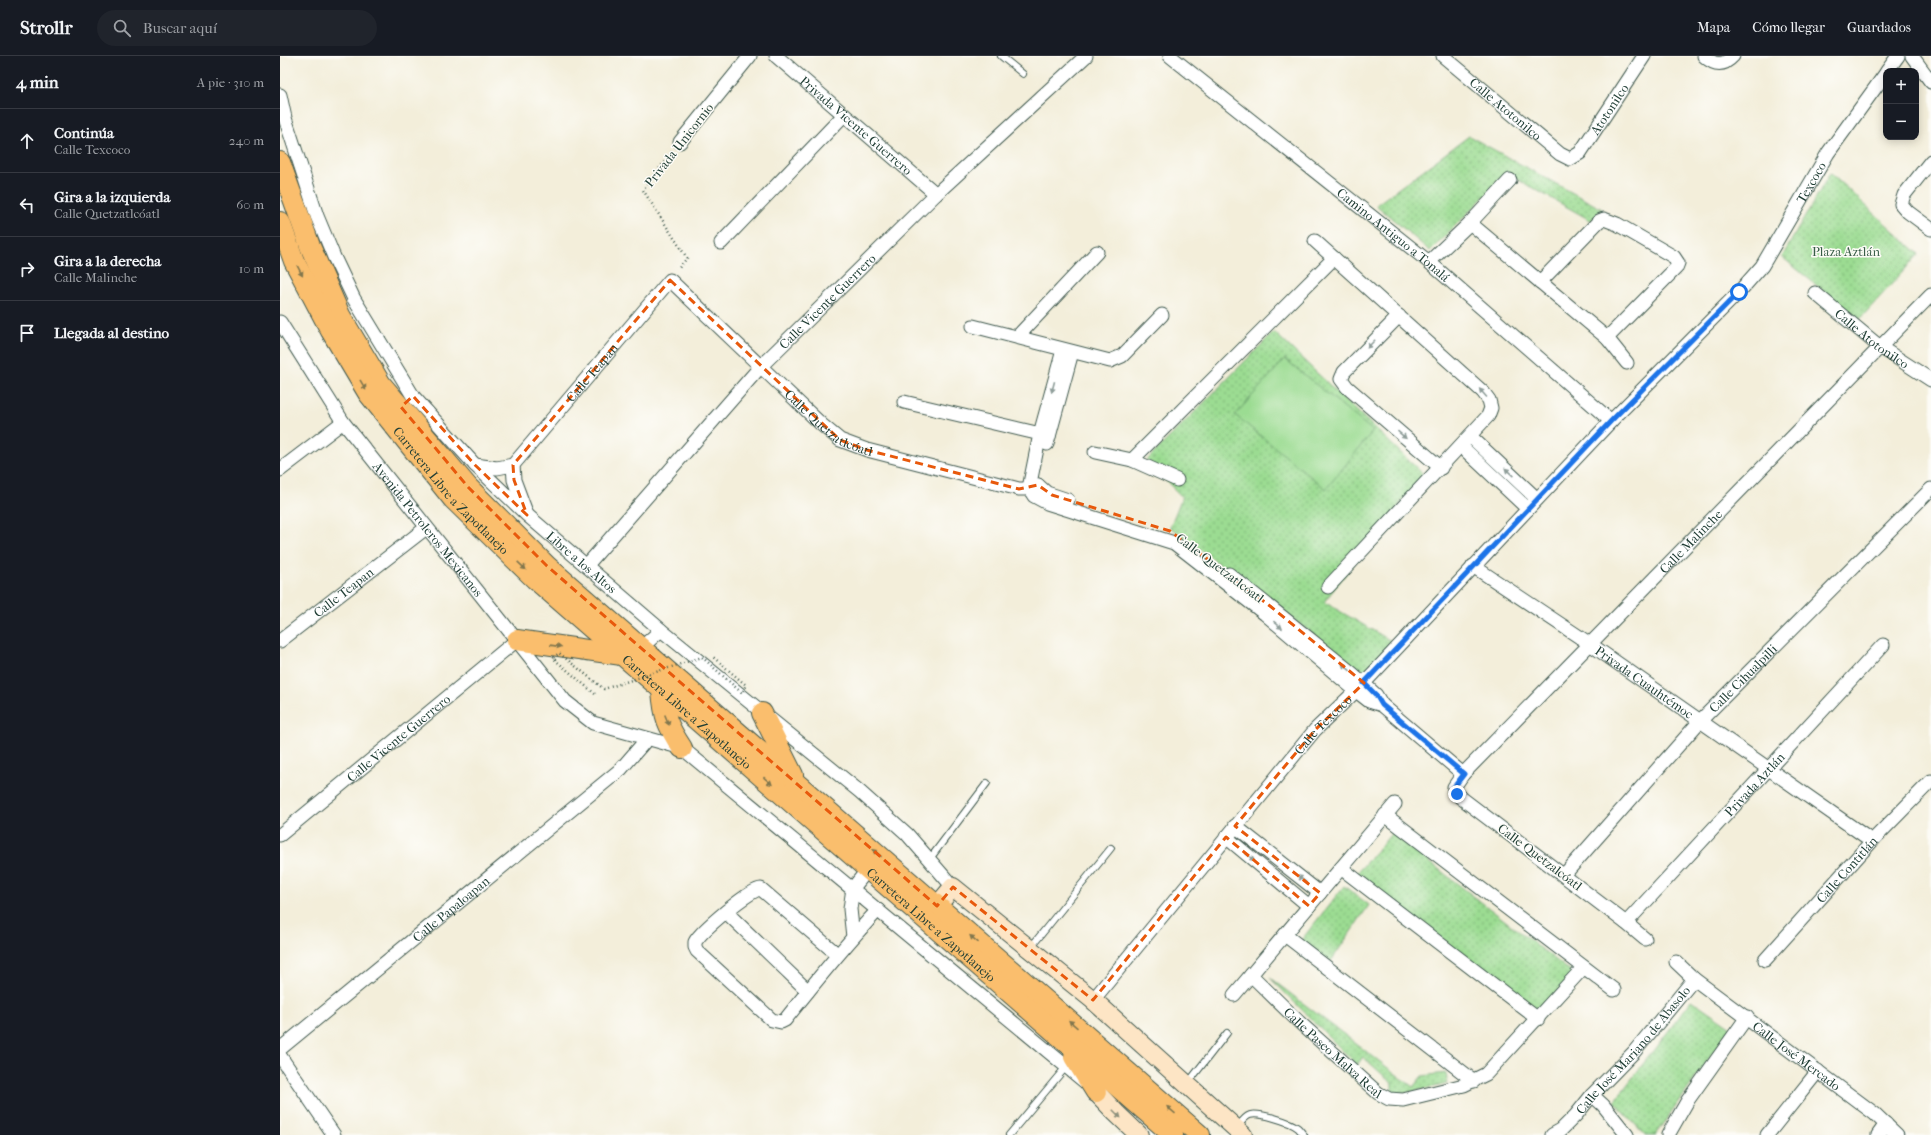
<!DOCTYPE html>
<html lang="es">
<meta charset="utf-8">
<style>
:root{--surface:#171b24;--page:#20242c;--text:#f1f3f6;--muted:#9ea1a6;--line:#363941}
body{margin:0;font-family:"IM FELL French Canon",serif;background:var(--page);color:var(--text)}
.controls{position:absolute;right:12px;top:12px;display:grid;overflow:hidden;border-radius:8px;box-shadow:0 2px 10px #0003}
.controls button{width:36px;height:36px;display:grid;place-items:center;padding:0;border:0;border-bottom:1px solid var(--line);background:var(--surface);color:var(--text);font:20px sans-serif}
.stop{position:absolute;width:12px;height:12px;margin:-9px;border:3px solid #1a73e8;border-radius:50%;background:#fff}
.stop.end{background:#1a73e8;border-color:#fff;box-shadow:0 1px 4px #0008}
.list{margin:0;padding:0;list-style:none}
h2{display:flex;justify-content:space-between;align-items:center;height:52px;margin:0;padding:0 16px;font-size:17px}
h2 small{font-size:13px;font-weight:400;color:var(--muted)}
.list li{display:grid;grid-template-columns:26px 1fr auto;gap:12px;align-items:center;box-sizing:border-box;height:64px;padding:0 16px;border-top:1px solid var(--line)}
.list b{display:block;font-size:15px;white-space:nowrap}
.list p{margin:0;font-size:13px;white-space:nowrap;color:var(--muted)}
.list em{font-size:13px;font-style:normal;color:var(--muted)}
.icon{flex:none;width:22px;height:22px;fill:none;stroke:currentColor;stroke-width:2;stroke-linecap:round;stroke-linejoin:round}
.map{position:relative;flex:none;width:1651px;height:1079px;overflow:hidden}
header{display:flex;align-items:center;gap:24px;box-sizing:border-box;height:56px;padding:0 20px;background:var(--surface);border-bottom:1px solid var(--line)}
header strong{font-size:19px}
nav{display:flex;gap:22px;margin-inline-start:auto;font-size:14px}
.search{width:280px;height:36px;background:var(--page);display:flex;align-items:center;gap:10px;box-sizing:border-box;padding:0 14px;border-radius:22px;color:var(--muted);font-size:15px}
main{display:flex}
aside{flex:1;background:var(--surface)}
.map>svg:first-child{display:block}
</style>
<header>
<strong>Strollr</strong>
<div class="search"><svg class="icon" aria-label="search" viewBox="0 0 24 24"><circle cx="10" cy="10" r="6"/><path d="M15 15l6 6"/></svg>Buscar aquí</div>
<nav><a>Mapa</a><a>Cómo llegar</a><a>Guardados</a></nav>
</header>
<main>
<aside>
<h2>4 min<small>A pie · 310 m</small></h2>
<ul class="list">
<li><svg class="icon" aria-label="ahead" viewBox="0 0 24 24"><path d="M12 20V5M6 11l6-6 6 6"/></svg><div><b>Continúa</b><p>Calle Texcoco</p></div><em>240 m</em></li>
<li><svg class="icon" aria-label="left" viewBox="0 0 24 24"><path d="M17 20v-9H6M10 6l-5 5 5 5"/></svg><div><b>Gira a la izquierda</b><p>Calle Quetzatlcóatl</p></div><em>60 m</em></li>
<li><svg class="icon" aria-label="right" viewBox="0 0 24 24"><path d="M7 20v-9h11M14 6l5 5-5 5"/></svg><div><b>Gira a la derecha</b><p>Calle Malinche</p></div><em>10 m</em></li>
<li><svg class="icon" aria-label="arrive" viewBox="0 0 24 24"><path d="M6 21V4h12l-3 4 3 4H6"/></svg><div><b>Llegada al destino</b></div></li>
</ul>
</aside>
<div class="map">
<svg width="1651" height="1079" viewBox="0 0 1651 1079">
<defs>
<pattern id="green-dots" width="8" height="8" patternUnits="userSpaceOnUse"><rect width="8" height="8" fill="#9bdc92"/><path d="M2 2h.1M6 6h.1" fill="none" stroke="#7eb478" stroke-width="1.8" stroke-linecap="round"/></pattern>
</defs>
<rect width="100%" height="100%" fill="#fdfcf7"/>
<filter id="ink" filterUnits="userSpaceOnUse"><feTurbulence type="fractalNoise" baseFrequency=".025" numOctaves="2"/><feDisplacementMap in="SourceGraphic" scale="8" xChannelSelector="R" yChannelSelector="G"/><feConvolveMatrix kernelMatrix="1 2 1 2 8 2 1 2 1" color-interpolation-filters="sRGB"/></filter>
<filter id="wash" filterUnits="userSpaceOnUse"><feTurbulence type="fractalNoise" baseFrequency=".012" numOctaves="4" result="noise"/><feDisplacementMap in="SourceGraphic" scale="16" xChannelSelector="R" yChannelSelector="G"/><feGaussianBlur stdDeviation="0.9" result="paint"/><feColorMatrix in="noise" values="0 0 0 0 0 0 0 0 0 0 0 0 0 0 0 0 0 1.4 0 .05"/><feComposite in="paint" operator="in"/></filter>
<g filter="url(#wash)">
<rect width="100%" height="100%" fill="#f3eeda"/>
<g fill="url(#green-dots)" stroke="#5d8c63">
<polygon points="1189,80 1322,153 1312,165 1233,121 1222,123 1150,195 1096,149"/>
<polygon points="1550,117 1639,198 1579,264 1502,201"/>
<polygon points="994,276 1143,418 1044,546 1118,589 1087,619 890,471 902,441 866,405"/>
<polygon points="1112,777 1294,918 1257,959 1077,817"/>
<polygon points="1064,830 1089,849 1049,908 1019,887"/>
<polygon points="990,922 1133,1031 1142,1020 1166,1017 1168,1028 1112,1040 1112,1027 1083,1001 1077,1009"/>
<polygon points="1412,944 1451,971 1376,1079 1365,1079 1334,1046"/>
</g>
<polygon fill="#9bdc92" stroke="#5d8c63" points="1005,303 1093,375 1046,433 955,359"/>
</g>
<g filter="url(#ink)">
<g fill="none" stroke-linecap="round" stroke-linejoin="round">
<g stroke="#3f584d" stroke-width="8">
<g id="lane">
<polyline points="721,0 743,18"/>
<polyline points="649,804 707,727"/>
<polyline points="751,891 831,792"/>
<polyline points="908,1027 947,977"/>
<path d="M957,1072C960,1068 964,1061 970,1059C979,1056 1011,1066 1018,1072C1020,1074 1022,1077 1024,1079"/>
<polyline points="729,1079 786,1011"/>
</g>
</g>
<g stroke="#3f584d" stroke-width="15">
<g id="street">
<path id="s1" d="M496,0L656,138"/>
<path id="s2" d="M890,0L1149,206L1331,365"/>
<path id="s3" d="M1163,0L1280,98L1290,103L1300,97L1364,0"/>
<path d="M1424,0C1434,9 1443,11 1453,0"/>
<polyline points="1632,0 1651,26"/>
<polyline points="1607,15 1618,0"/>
<path id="s4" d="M0,39L5,62L37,160L54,201L74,243L133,340L195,409L247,459L381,574L579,735L627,778L673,831"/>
<polyline points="400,86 470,0"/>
<polyline points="1651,105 1624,139 1621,148 1628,156 1651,173"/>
<polyline points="1190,167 1327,282 1347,307"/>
<polyline points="1035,185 1203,336 1209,344 1211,352 1208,360 1048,531"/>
<polyline points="441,187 564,59"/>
<polyline points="1149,206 1190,167 1230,124"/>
<polyline points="1260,226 1319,165 1324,163 1337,168 1394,201 1398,207 1396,212 1327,282"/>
<path id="s5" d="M1535,237L1600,291L1651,324"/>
<polyline points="1119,260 1064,316 1061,323 1067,331 1161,412"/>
<path id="s6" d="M0,266L63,366L285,645L313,667L402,692L805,1026"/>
<polyline points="693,270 830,305 842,300 882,259"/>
<polyline points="737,281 817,196"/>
<polyline points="783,294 760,378 749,432 754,440 767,447 894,487 985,558 1075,634 1089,645 1102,649"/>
<polyline points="624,346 769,380"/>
<polyline points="1190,380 1257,443"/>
<polyline points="767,388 792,296"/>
<polyline points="1181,390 1248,453"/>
<polyline points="815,396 852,404 897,424"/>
<polyline points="852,404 1054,202"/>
<path id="s7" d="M195,409L217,412L233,409L390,224L542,369L560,384L587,394L739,433H744L758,429"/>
<polyline points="233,409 234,424 246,456"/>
<polyline points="0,414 63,366"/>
<polyline points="758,429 767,437 788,444"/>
<path id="s8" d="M307,509L481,310L656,138L806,0"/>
<path id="s9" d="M1193,510L1310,588L1592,785"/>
<polyline points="949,518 1072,617 1096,639 1102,649 1183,718"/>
<path id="s10" d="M0,585L146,472"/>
<polyline points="361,592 381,574"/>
<polyline points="1105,759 1334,934"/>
<polyline points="955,770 1040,837"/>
<path id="s11" d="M0,779L237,584"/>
<polyline points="946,781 1029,850"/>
<polyline points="1061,812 1258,963"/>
<path id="s12" d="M1284,819L1420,665L1651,433"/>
<polyline points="446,856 528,935"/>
<path id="s13" d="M1346,867L1603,589"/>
<polyline points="1005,879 1194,1025"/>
<polyline points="573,881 570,853 573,832 589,812"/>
<path id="s14" d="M1365,883L1346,867L1180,741L1174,735V731L1183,718L1651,239"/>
<path d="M558,899L481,833C470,833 421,875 415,886V891L417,895L492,964L501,966L505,964C535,926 565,889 598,854"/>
<path id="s15" d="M1485,904L1592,785L1651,725"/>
<path id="s16" d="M1396,906L1414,923L1595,1058L1617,1079"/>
<path id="s17" d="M971,919L1019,966L1098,1037L1109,1043L1123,1044L1184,1029L1206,1018L1303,912"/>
<polyline points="954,939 1115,748"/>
<path id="s18" d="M813,944L1035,674L1084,627L1331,365L1459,236L1482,210L1548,97L1606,17"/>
<path id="s19" d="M0,993L341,713L367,683"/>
<polyline points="0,1000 54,1079"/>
<polyline points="1312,1039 1323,1049 1347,1079"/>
<path id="s20" d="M1272,1079L1281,1074L1296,1059L1312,1039L1354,996L1414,923"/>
<polyline points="1388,1079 1408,1044 1467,961"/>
<polyline points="1487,1079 1538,1015"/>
<polyline points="1598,1079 1606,1068"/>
</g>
</g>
<g stroke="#3f584d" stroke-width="20">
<g id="secondary">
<polyline points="657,850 673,831 813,944 963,1079"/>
<polyline points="816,1036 836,1057 859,1079"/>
</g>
</g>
<g stroke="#3f584d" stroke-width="22">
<g id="primary">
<polyline points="0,106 30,190 60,259 101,328 188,431 267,510 920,1079"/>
<path id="s21" d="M0,166L14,205L51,275L88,337L173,443L255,523L893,1079"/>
<polyline points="237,584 342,599"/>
<path d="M382,634C384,661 387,669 402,692"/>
<polyline points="482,657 513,719"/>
<polyline points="794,1001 816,1036"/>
</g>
</g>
<polyline stroke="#3f584d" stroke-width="2.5" stroke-dasharray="1 3" stroke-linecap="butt" points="392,96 363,134 407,202 398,213"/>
<use href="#lane" stroke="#fff" stroke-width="6"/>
<use href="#street" stroke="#fff" stroke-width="13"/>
<use href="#secondary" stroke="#fde5c5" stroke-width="18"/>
<use href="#primary" stroke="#fabe6d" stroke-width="20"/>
<polyline stroke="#3f584d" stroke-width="2.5" stroke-dasharray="1 3" stroke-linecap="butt" points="315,638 273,602 279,597 324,633 422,601 462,637 466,629 433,601"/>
</g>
<defs><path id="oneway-solid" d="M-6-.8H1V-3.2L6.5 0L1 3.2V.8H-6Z"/></defs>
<g fill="#82774e">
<use href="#oneway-solid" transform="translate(20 215) rotate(62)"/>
<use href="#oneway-solid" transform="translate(83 329) rotate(60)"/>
<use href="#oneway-solid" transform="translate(242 510) rotate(44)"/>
<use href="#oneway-solid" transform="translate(276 590) rotate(8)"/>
<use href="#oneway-solid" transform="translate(387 664) rotate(68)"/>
<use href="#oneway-solid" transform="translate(488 725) rotate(41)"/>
<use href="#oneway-solid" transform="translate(597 797) rotate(-139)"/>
<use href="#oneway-solid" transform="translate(694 883) rotate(-139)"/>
<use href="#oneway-solid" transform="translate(793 968) rotate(-139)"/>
<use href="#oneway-solid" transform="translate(891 1054) rotate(-139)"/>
</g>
<g fill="#8f9e9a">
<use href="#oneway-solid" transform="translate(1091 288) rotate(134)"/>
<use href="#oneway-solid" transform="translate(773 331) rotate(105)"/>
<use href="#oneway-solid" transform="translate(1203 337) rotate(-131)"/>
<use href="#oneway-solid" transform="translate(1122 379) rotate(41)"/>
<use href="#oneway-solid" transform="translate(1229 416) rotate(-137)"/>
<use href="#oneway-solid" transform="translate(998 569) rotate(40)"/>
<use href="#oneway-solid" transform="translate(1066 611) rotate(-140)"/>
<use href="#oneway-solid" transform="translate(970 801) rotate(40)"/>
<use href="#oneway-solid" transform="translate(1022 823) rotate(-141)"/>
</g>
<use fill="#8e917c" href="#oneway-solid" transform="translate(837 1058) rotate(45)"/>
</g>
<g fill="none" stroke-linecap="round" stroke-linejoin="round" filter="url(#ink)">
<polyline stroke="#1a73e8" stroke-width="5" points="1177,738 1174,731 1184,718 1102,649 1096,639 1084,627 1331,365 1459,236"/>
</g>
<path fill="none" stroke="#e8590c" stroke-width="3" stroke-dasharray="8 5" stroke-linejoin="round" d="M390,224L560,384L587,394L739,433L758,429L772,439L890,475L990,550L1084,627L1035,674L955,770L1040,837L1029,850L946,781L813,944L673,831L657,850L267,510L188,431L121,351L133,340L195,409L247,459L234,424L233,409Z"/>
<g text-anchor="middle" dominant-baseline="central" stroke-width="3" stroke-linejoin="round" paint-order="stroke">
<g font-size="13" fill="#1f3d34" stroke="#fdfcf7">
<text stroke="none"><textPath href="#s3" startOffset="82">Calle Atotonilco</textPath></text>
<text stroke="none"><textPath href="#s3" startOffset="228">Atotonilco</textPath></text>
<text stroke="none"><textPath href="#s1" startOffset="106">Privada Vicente Guerrero</textPath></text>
<text transform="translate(399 89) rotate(-52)">Privada Unicornio</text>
<text stroke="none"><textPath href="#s18" startOffset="1091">Texcoco</textPath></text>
<text stroke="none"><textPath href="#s2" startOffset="286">Camino Antiguo a Tonalá</textPath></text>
<text stroke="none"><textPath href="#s8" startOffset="357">Calle Vicente Guerrero</textPath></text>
<text stroke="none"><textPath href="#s5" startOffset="73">Calle Atotonilco</textPath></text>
<text stroke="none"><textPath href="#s7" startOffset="160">Calle Teapan</textPath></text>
<text stroke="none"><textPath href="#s7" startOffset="496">Calle Quetzatlcóatl</textPath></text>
<text stroke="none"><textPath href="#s21" startOffset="321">Carretera Libre a Zapotlanejo</textPath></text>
<text stroke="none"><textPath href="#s6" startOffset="255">Avenida Petroleros Mexicanos</textPath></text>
<text stroke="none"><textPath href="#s14" startOffset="587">Calle Malinche</textPath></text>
<text stroke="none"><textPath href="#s4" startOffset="568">Libre a los Altos</textPath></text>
<text transform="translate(940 512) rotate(37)">Calle Quetzatlcóatl</text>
<text stroke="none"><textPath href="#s10" startOffset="80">Calle Teapan</textPath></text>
<text stroke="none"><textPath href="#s12" startOffset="266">Calle Cihualpilli</textPath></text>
<text stroke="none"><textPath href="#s9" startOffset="207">Privada Cuauhtémoc</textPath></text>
<text stroke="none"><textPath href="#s21" startOffset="645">Carretera Libre a Zapotlanejo</textPath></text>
<text stroke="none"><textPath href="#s18" startOffset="359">Calle Texcoco</textPath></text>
<text stroke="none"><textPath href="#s11" startOffset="153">Calle Vicente Guerrero</textPath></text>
<text stroke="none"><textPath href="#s13" startOffset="189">Privada Aztlán</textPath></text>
<text transform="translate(1260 801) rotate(37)">Calle Quetzalcóatl</text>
<text stroke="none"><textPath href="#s15" startOffset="122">Calle Contitlán</textPath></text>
<text stroke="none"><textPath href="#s19" startOffset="221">Calle Papaloapan</textPath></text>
<text stroke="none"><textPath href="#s21" startOffset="969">Carretera Libre a Zapotlanejo</textPath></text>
<text stroke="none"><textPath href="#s20" startOffset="118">Calle José Mariano de Abasolo</textPath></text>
<text stroke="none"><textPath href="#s17" startOffset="113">Calle Paseo Malva Real</textPath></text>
<text stroke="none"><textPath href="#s16" startOffset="153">Calle José Mercado</textPath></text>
</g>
<g font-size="13" fill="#385d47" stroke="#fdfcf7">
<text x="1566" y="195">Plaza Aztlán</text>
</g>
</g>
</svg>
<div class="controls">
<button>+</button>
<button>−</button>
</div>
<div class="stop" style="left:1459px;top:236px"></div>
<div class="stop end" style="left:1177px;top:738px"></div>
</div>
</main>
